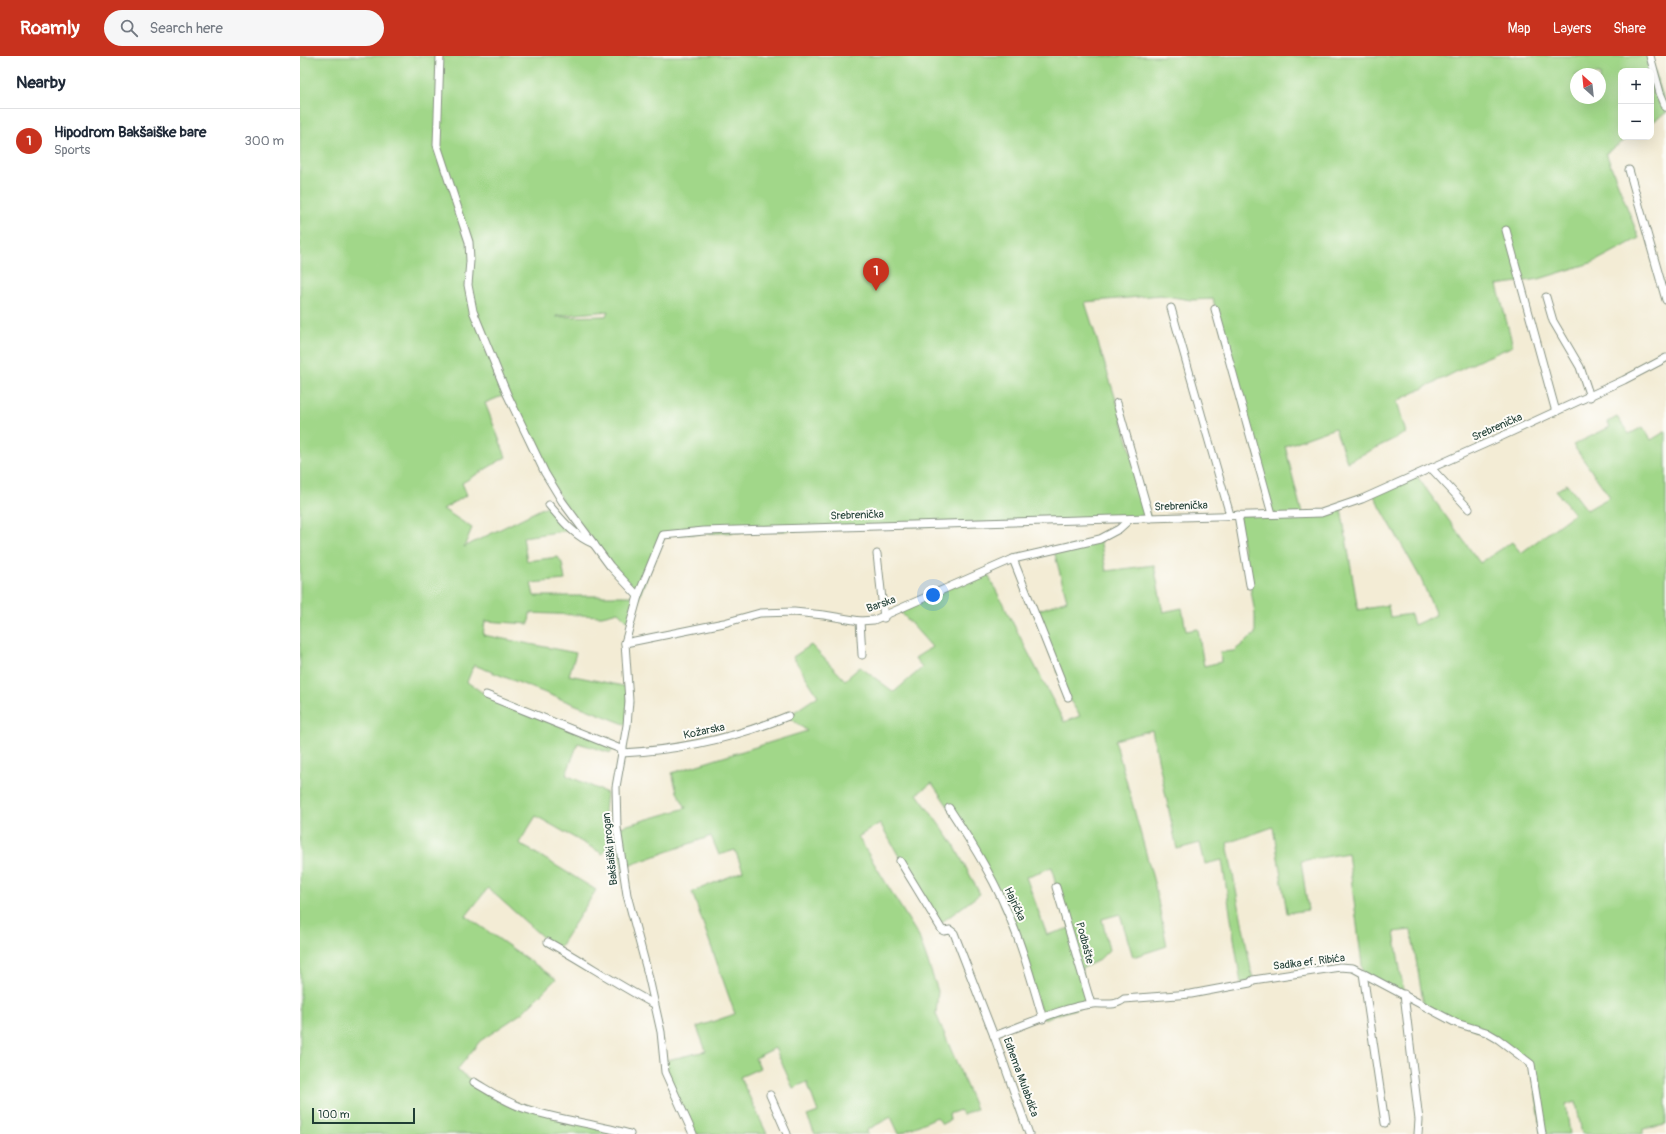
<!DOCTYPE html>
<meta charset="utf-8">
<style>
:root{--surface:#fff;--page:#f6f6f7;--text:#1f2937;--muted:#747a83;--line:#e0e1e3;--accent:#c8321e}
body{margin:0;font-family:Pangolin,sans-serif;background:var(--page);color:var(--text)}
.controls{position:absolute;right:12px;top:12px;display:grid;overflow:hidden;border-radius:8px;box-shadow:0 4px 16px #0002}
.controls button{width:36px;height:36px;display:grid;place-items:center;padding:0;border:0;border-bottom:1px solid var(--line);background:var(--surface);color:var(--text);font:20px sans-serif}
.compass{position:absolute;left:1270px;top:12px;width:36px;height:36px;border-radius:50%;background:var(--surface);box-shadow:0 4px 16px #0002;rotate:333deg}
.scale{position:absolute;left:12px;bottom:10px;width:103px;box-sizing:border-box;padding-left:4px;border:2px solid #1f3d34;border-top:0;font-size:11px;line-height:14px;white-space:nowrap;color:#1f3d34;-webkit-text-stroke:3px #fdfcf7;paint-order:stroke}
.you{position:absolute;left:633px;top:539px;width:14px;height:14px;margin:-10px;border:3px solid #fff;border-radius:50%;background:#1a73e8;box-shadow:0 0 0 6px #1a73e833}
.badge{display:grid;place-items:center;width:26px;height:26px;border-radius:50%;background:var(--accent);color:#fff;font-size:13px;font-weight:700}
.pin{position:absolute;translate:-50% -33px;filter:drop-shadow(0 1px 2px #0008)}
.pin::after{content:'';position:absolute;top:21px;width:14px;height:12px;background:inherit;clip-path:polygon(0 0,100% 0,50% 100%)}
.list{margin:0;padding:0;list-style:none}
h2{display:flex;justify-content:space-between;align-items:center;height:52px;margin:0;padding:0 16px;font-size:17px}
h2 small{font-size:13px;font-weight:400;color:var(--muted)}
.list li{display:grid;grid-template-columns:26px 1fr auto;gap:12px;align-items:center;box-sizing:border-box;height:64px;padding:0 16px;border-top:1px solid var(--line)}
.list b{display:block;font-size:15px;white-space:nowrap}
.list p{margin:0;font-size:13px;white-space:nowrap;color:var(--muted)}
.list em{font-size:13px;font-style:normal;color:var(--muted)}
.icon{flex:none;width:22px;height:22px;fill:none;stroke:currentColor;stroke-width:2;stroke-linecap:round;stroke-linejoin:round}
.map{position:relative;flex:none;width:1366px;height:1078px;overflow:hidden}
header{display:flex;align-items:center;gap:24px;box-sizing:border-box;height:56px;padding:0 20px;background:var(--accent);color:#fff}
header strong{font-size:19px}
nav{display:flex;gap:22px;margin-inline-start:auto;font-size:14px}
.search{width:280px;height:36px;background:var(--page);display:flex;align-items:center;gap:10px;box-sizing:border-box;padding:0 14px;border-radius:22px;color:var(--muted);font-size:15px}
main{display:flex}
aside{flex:1;background:var(--surface)}
.map>svg:first-child{display:block}
</style>
<header>
<strong>Roamly</strong>
<div class="search"><svg class="icon" aria-label="search" viewBox="0 0 24 24"><circle cx="10" cy="10" r="6"/><path d="M15 15l6 6"/></svg>Search here</div>
<nav><a>Map</a><a>Layers</a><a>Share</a></nav>
</header>
<main>
<aside>
<h2>Nearby<small></small></h2>
<ul class="list">
<li><span class="badge">1</span><div><b>Hipodrom Bakšaiške bare</b><p>Sports</p></div><em>300 m</em></li>
</ul>
</aside>
<div class="map">
<svg width="1366" height="1078" viewBox="0 0 1366 1078">
<rect width="100%" height="100%" fill="#fdfcf7"/>
<filter id="ink" filterUnits="userSpaceOnUse"><feTurbulence type="fractalNoise" baseFrequency=".025" numOctaves="2"/><feDisplacementMap in="SourceGraphic" scale="8" xChannelSelector="R" yChannelSelector="G"/><feConvolveMatrix kernelMatrix="1 2 1 2 8 2 1 2 1" color-interpolation-filters="sRGB"/></filter>
<filter id="wash" filterUnits="userSpaceOnUse"><feTurbulence type="fractalNoise" baseFrequency=".012" numOctaves="4" result="noise"/><feDisplacementMap in="SourceGraphic" scale="16" xChannelSelector="R" yChannelSelector="G"/><feGaussianBlur stdDeviation="0.9" result="paint"/><feColorMatrix in="noise" values="0 0 0 0 0 0 0 0 0 0 0 0 0 0 0 0 0 1.4 0 .05"/><feComposite in="paint" operator="in"/></filter>
<g filter="url(#wash)">
<rect width="100%" height="100%" fill="#f3ecd5"/>
<path fill="#a1d789" stroke="#608a5e" fill-rule="evenodd" d="M0,0H1350L1366,51V57L1351,67V15H1321V81H1330L1306,97L1339,182L1294,206L1239,223L1197,229L1213,290L1176,306L1097,345L1106,377L1047,406L1035,372L985,390L1002,458L1041,452L1058,554L1088,549L1090,561L1111,558L1114,569L1136,559L1121,523L1073,438L1116,419L1180,507L1212,486L1221,497L1274,458L1256,435L1267,428L1287,454L1310,441L1273,389L1310,371L1308,366L1317,361L1329,378L1343,371L1351,384L1366,375V1069L1343,1073V1078H1282L1276,1046L1266,1049L1270,1078H1242L1232,1010L1198,983L1124,951L1111,874L1094,876L1104,938L1063,917L1048,797L1001,805L1008,854L987,857L973,771L927,787L953,924L941,928L922,804L905,808L900,787L877,793L852,674L815,684L855,830L867,890L833,901L820,858L802,863L809,894L799,904L781,913L791,948L743,963L720,889L676,792L632,727L617,738L654,789L680,838L638,869L580,767L558,781L619,881L638,935L636,958L676,1053L663,1059L660,1054L649,1058L650,1064L642,1068L637,1061L599,1078L591,1061L567,1074L568,1078H515L507,1060L518,1056L507,1026L493,1032L475,992L455,1002L460,1012L440,1021L467,1078H393L363,1005L406,995L397,971L435,958L392,836L443,815L435,794L419,799L411,780L322,812L317,772L386,752L377,736L372,717L507,675L488,660L518,640L493,601L511,589L545,624L560,611L594,636L622,612L615,602L632,591L599,554L686,515L764,666L780,660L768,641L734,556L767,544L754,495L800,483L806,515L854,509L863,556L882,552L886,575L898,573L904,610L921,606L920,596L934,595L955,578V558L938,459L972,458L913,243L891,244L860,239L785,246L817,347L850,462L363,479L329,567L318,556L302,560L230,557L229,568L185,565L183,579L276,597L269,619L328,631L327,669L174,609L167,626L186,639L313,690L311,697L278,687L266,719L307,737C306,747 304,758 306,767C308,783 312,782 303,798L236,760L219,787L296,834L259,892L248,886L188,832L166,860L256,923L222,957L180,985L157,1014L174,1026L204,1044L330,1078H0ZM1276,18H1300V42H1276ZM308,255L306,260L256,261V260ZM207,338L262,445L338,540H234L231,527L265,524L262,507L258,501L227,505L223,481L271,474L249,449L164,491L172,472L143,453L167,439L162,427L206,401L185,347ZM752,811L756,831L770,872L747,879L726,821Z"/>
</g>
<g filter="url(#ink)">
<g fill="none" stroke-linecap="round" stroke-linejoin="round">
<g stroke="#899484" stroke-width="9">
<g id="minor">
<polyline points="140,0 137,89 169,186 170,205 168,229 173,255 207,338 245,417 262,445 310,510 338,540"/>
<polyline points="1350,0 1360,37 1366,51"/>
<polyline points="1329,114 1366,244"/>
<polyline points="1206,174 1256,356"/>
<polyline points="1246,241 1253,265 1280,311 1290,341"/>
<polyline points="871,252 930,459"/>
<polyline points="915,253 972,458"/>
<polyline points="817,347 850,462"/>
<polyline points="1131,412 1169,453"/>
<path d="M249,449C262,464 274,480 294,488"/>
<polyline points="938,459 950,529"/>
<polyline points="577,498 584,562"/>
<polyline points="713,503 768,641"/>
<polyline points="560,565 562,599"/>
<polyline points="325,587 424,567 460,557 494,556 524,559 560,565 574,564 713,503 800,483 819,473 830,463"/>
<polyline points="186,639 323,694"/>
<path d="M322,697C379,694 435,682 488,660"/>
<path d="M649,752C674,790 698,829 714,872C726,902 734,933 743,963"/>
<polyline points="600,805 642,874 644,875 650,874 654,877 694,980"/>
<polyline points="756,831 791,948"/>
<path d="M248,886C284,906 318,929 354,948"/>
<polyline points="1063,917 1085,1067"/>
<polyline points="1104,938 1119,1064 1118,1078"/>
<path d="M174,1026C191,1036 207,1047 226,1053C260,1064 295,1068 330,1078"/>
<polyline points="470,1039 487,1078"/>
<polyline points="393,1078 365,1016 361,976 348,918 327,839 317,772 316,731 327,669 329,645 325,587 338,540 363,479 404,475 1021,457 1062,443 1198,382 1324,324 1366,302"/>
<path d="M729,1078L694,980C723,970 763,951 792,948C804,947 815,951 824,943L891,938L950,927L953,924L1040,911L1053,912L1156,967L1186,976L1198,983L1231,1008L1242,1078"/>
</g>
</g>
<use href="#minor" stroke="#fff" stroke-width="7"/>
</g>
</g>
<g text-anchor="middle" dominant-baseline="central" stroke-width="4" stroke-linejoin="round" paint-order="stroke">
<g font-size="11" fill="#1f3d34" stroke="#fdfcf7">
<text transform="translate(1197 371) rotate(-24)">Srebrenička</text>
<text transform="translate(881 450) rotate(-2)">Srebrenička</text>
<text transform="translate(557 459) rotate(-2)">Srebrenička</text>
<text transform="translate(581 548) rotate(-19)">Barska</text>
<text transform="translate(404 675) rotate(-12)">Kožarska</text>
<text transform="translate(310 793) rotate(-96)">Bakšaiški progan</text>
<text transform="translate(715 848) rotate(65)">Hajrićka</text>
<text transform="translate(785 887) rotate(75)">Podbašte</text>
<text transform="translate(1009 906) rotate(-7)">Sadika ef. Ribića</text>
<text transform="translate(721 1021) rotate(70)">Edhema Mulabdića</text>
</g>
</g>
</svg>
<div class="controls">
<button>+</button>
<button>−</button>
</div>
<svg class="compass" viewBox="-18 -18 36 36"><path d="M0-13l5 13h-10z" fill="#e53935"/><path d="M0 13l5-13h-10z" fill="#747a83"/></svg>
<div class="scale">100 m</div>
<div class="you"></div>
<div class="pin badge" style="left:576px;top:235px">1</div>
</div>
</main>
